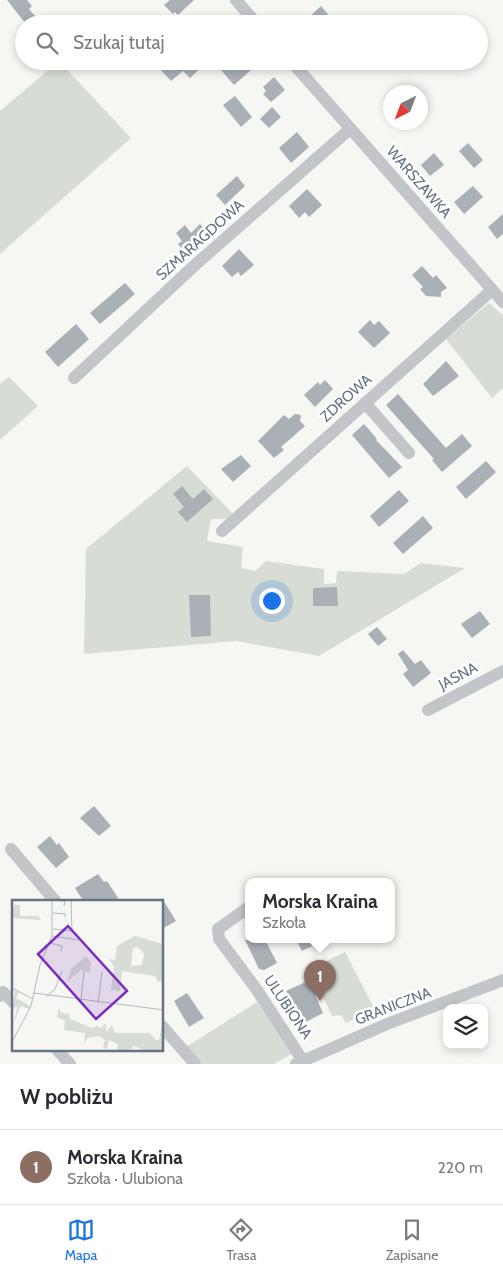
<!DOCTYPE html>
<html lang="pl">
<meta charset="utf-8">
<style>
:root{--surface:#fff;--page:#f2f2f3;--text:#2b2b33;--muted:#7c7c81;--line:#e1e1e2;--accent:#1a73e8}
body{margin:0;font-family:Cabin,sans-serif;background:var(--page);color:var(--text)}
.controls{position:absolute;right:15px;bottom:15px;display:grid;overflow:hidden;border-radius:10px;box-shadow:0 2px 8px #0003}
.controls button{width:45px;height:45px;display:grid;place-items:center;padding:0;border:0;border-bottom:1px solid var(--line);background:var(--surface);color:var(--text);font:25px sans-serif}
.compass{position:absolute;left:383px;top:85px;width:45px;height:45px;border-radius:50%;background:var(--surface);box-shadow:0 2px 8px #0003;rotate:222deg}
.you{position:absolute;left:271px;top:600px;width:18px;height:18px;margin:-12px;border:4px solid #fff;border-radius:50%;background:#1a73e8;box-shadow:0 0 0 8px #1a73e833}
.badge{display:grid;place-items:center;width:32px;height:32px;border-radius:50%;background:var(--accent);color:#fff;font-size:16px;font-weight:700}
.pin{position:absolute;translate:-50% -41px;filter:drop-shadow(0 1px 2px #0008)}
.pin::after{content:'';position:absolute;top:26px;width:18px;height:15px;background:inherit;clip-path:polygon(0 0,100% 0,50% 100%)}
.popup{position:absolute;left:245px;top:878px;width:150px;height:65px;box-sizing:border-box;display:grid;place-content:center;border-radius:10px;background:var(--surface);filter:drop-shadow(0 1px 4px #0005);font-size:16px;white-space:nowrap;color:var(--muted)}
.popup b{font-size:19px;color:var(--text)}
.popup::after{content:'';position:absolute;left:50%;top:100%;margin-left:-10px;border:10px solid transparent;border-top-color:var(--surface)}
.list{margin:0;padding:0;list-style:none}
h2{display:flex;justify-content:space-between;align-items:center;height:65px;margin:0;padding:0 20px;font-size:21px}
h2 small{font-size:16px;font-weight:400;color:var(--muted)}
.list li{display:grid;grid-template-columns:32px 1fr auto;gap:15px;align-items:center;box-sizing:border-box;height:75px;padding:0 20px;border-top:1px solid var(--line)}
.list b{display:block;font-size:19px;white-space:nowrap}
.list p{margin:0;font-size:16px;white-space:nowrap;color:var(--muted)}
.list em{font-size:16px;font-style:normal;color:var(--muted)}
.icon{flex:none;width:28px;height:28px;fill:none;stroke:currentColor;stroke-width:2;stroke-linecap:round;stroke-linejoin:round}
.map{position:relative;flex:none;width:503px;height:1064px;overflow:hidden}
.search{position:absolute;background:var(--surface);box-shadow:0 2px 8px #0003;left:15px;right:15px;top:15px;height:55px;display:flex;align-items:center;gap:12px;box-sizing:border-box;padding:0 18px;border-radius:28px;color:var(--muted);font-size:19px}
.sheet{height:140px;background:var(--surface)}
nav{display:flex;justify-content:space-around;align-items:center;box-sizing:border-box;height:70px;border-top:1px solid var(--line);background:var(--surface);font-size:14px;color:var(--muted)}
nav a{display:grid;justify-items:center;gap:2px}
nav .on{color:var(--accent)}
.map>svg:first-child{display:block}
</style>
<div class="map">
<svg width="503" height="1064" viewBox="0 0 503 1064">
<rect width="100%" height="100%" fill="#f6f6f3"/>
<g fill="#d7ddd4">
<polygon points="59,61 131,138 0,254 0,111"/>
<polygon points="489,303 503,315 503,388 492,398 446,339"/>
<polygon points="9,377 38,406 0,440 0,384"/>
<polygon points="187,466 233,514 227,519 211,519 207,541 243,547 241,568 255,571 266,561 324,569 324,584 336,583 337,571 404,574 421,563 465,568 319,656 236,641 84,654 86,549"/>
<polygon points="345,952 375,1010 346,1023 341,1015 332,1016 310,969"/>
<polygon points="257,1002 293,1053 274,1064 201,1064 186,1047"/>
</g>
<g fill="#a9b0b6">
<polygon points="7,0 27,0 32,6 29,9 42,24 26,24"/>
<polygon points="170,0 194,0 178,15 175,12 173,14 164,5"/>
<polygon points="321,6 336,24 313,24 308,18"/>
<polygon points="169,61 208,61 190,78 183,71 171,81 160,69"/>
<polygon points="213,61 243,61 251,70 234,85"/>
<polygon points="274,77 285,90 271,102 263,94 266,91 263,87"/>
<polygon points="235,96 252,117 241,127 223,105"/>
<polygon points="272,107 281,117 269,128 260,119"/>
<polygon points="297,132 309,147 291,163 279,148"/>
<polygon points="468,143 483,160 474,168 459,151"/>
<polygon points="434,153 444,165 430,176 421,165"/>
<polygon points="237,176 245,186 225,205 216,195"/>
<polygon points="473,186 483,197 464,214 454,202"/>
<polygon points="307,189 322,205 309,217 305,212 299,218 289,206"/>
<polygon points="503,214 503,234 497,239 488,227"/>
<polygon points="200,224 208,234 186,254 178,244 182,241 176,233 185,225 191,233"/>
<polygon points="239,249 254,265 241,276 238,272 232,277 222,266"/>
<polygon points="422,266 433,278 436,275 447,288 441,292 441,297 426,296 420,289 423,287 412,275"/>
<polygon points="125,283 135,294 100,324 90,313"/>
<polygon points="370,320 374,325 379,321 390,333 374,348 358,332"/>
<polygon points="76,324 89,339 58,367 45,352"/>
<polygon points="446,361 459,376 433,396 423,384"/>
<polygon points="325,380 333,389 315,407 304,395 318,382 320,385"/>
<polygon points="398,394 446,448 462,434 472,446 442,472 432,460 434,459 386,405"/>
<polygon points="295,414 301,415 300,421 305,426 281,447 284,450 274,458 258,441 284,415 289,419"/>
<polygon points="364,424 377,439 376,440 402,467 389,478 352,435"/>
<polygon points="241,455 251,466 233,482 221,469"/>
<polygon points="486,461 496,472 466,499 456,487"/>
<polygon points="182,486 193,499 204,489 213,499 187,522 178,512 184,507 173,494"/>
<polygon points="399,490 409,501 379,527 370,516"/>
<polygon points="423,516 433,528 403,554 393,543"/>
<polygon points="337,587 338,606 313,606 313,588"/>
<polygon points="189,595 210,595 211,636 191,637"/>
<polygon points="480,611 490,624 472,638 461,624"/>
<polygon points="377,627 387,639 378,646 368,634"/>
<polygon points="403,650 415,664 421,660 431,673 413,687 403,674 408,670 398,654"/>
<polygon points="94,806 111,826 99,836 80,818"/>
<polygon points="50,836 57,845 59,843 69,857 56,868 37,847"/>
<polygon points="98,874 104,882 107,881 118,898 113,902 84,902 75,888"/>
<polygon points="162,898 176,921 162,929"/>
<polygon points="245,940 265,940 277,963 264,970 259,969"/>
<polygon points="296,940 325,940 302,951"/>
<polygon points="312,979 319,993 315,995 323,1013 302,1024 286,991"/>
<polygon points="187,993 204,1018 189,1027 174,1001"/>
</g>
<g fill="none" stroke-linecap="round" stroke-linejoin="round">
<g stroke="#c2c6c9" stroke-width="12">
<polyline points="236,0 257,24"/>
<polyline points="291,61 503,302"/>
<polyline points="74,378 195,265 350,129"/>
<polyline points="365,403 409,453"/>
<polyline points="222,531 492,290"/>
<polyline points="428,710 503,671"/>
<polyline points="11,849 56,902"/>
<polyline points="249,907 218,929 219,939 257,990 303,1061"/>
<polyline points="0,996 3,992 14,1003"/>
<polyline points="162,1026 195,1064"/>
<polyline points="57,1050 70,1064"/>
<polyline points="296,1064 387,1024 503,980"/>
</g>
</g>
<g text-anchor="middle" dominant-baseline="central" stroke-width="5" stroke-linejoin="round" paint-order="stroke">
<g font-size="15" fill="#667584" stroke="#fff">
<text transform="translate(419 182) rotate(49)">WARSZAWKA</text>
<text transform="translate(200 240) rotate(-42)">SZMARAGDOWA</text>
<text transform="translate(346 398) rotate(-42)">ZDROWA</text>
<text transform="translate(458 676) rotate(-28)">JASNA</text>
<text transform="translate(393 1006) rotate(-21)">GRANICZNA</text>
<text transform="translate(288 1007) rotate(56)">ULUBIONA</text>
</g>
</g>
<g transform="translate(12 900)">
<rect width="151" height="151" fill="#f6f6f3"/>
<path d="M2,5H8V16H26L29,20L0,18ZM123,36L151,44V81L146,82L143,76L110,71L108,91L99,90L102,66L97,59L103,60L105,46ZM126,47L132,54L130,65L119,66L121,48ZM74,56L79,62L78,73L69,70L55,82L59,69ZM3,90L7,92L4,98L18,106L17,109L9,106L1,123L6,106L0,109ZM47,108L49,113L57,114L58,119L80,128L85,126L89,128L94,123V132L100,125L103,133H137L144,140H147L151,121V151H135L122,146L117,151H105L106,144L97,140L95,149L91,148L93,140L87,136L75,138L72,145L73,133L52,130L53,121L45,117Z" fill="#d7ddd4" fill-rule="evenodd"/>
<path fill="none" stroke="#b3bac0" stroke-width="1" d="M40,0L53,1L52,6M41,13L53,14V17M41,29L60,31L59,0M40,36L67,40M38,43L50,46L49,51M0,88L21,99M22,93L152,110M34,97L43,89L50,71M69,101L72,71M86,103L90,72M0,142L19,106L28,65L40,36V0"/>
<path fill="#7b2cbf" fill-opacity="0.15" stroke="#7b2cbf" stroke-width="2.5" d="M56,26L115,91L84,119L26,54Z"/>
<rect width="151" height="151" fill="none" stroke="#667584" stroke-width="2.5"/>
</g>
</svg>
<div class="controls">
<button><svg class="icon" aria-label="layers" viewBox="0 0 24 24"><path d="M12 4l9 5-9 5-9-5zM3 14l9 5 9-5"/></svg></button>
</div>
<svg class="compass" viewBox="-18 -18 36 36"><path d="M0-13l5 13h-10z" fill="#e53935"/><path d="M0 13l5-13h-10z" fill="#7c7c81"/></svg>
<div class="you"></div>
<div class="pin badge" style="left:320px;top:1001px;background:#8d6e63">1</div>
<div class="popup"><b>Morska Kraina</b>Szkoła</div>
<div class="search"><svg class="icon" aria-label="search" viewBox="0 0 24 24"><circle cx="10" cy="10" r="6"/><path d="M15 15l6 6"/></svg>Szukaj tutaj</div>
</div>
<section class="sheet">
<h2>W pobliżu<small></small></h2>
<ul class="list">
<li><span class="badge" style="background:#8d6e63">1</span><div><b>Morska Kraina</b><p>Szkoła · Ulubiona</p></div><em>220 m</em></li>
</ul>
</section>
<nav>
<a class="on"><svg class="icon" aria-label="map" viewBox="0 0 24 24"><path d="M3 6l6-2 6 2 6-2v14l-6 2-6-2-6 2zM9 4v14M15 6v14"/></svg>Mapa</a>
<a><svg class="icon" aria-label="directions" viewBox="0 0 24 24"><path d="M12 3l9 9-9 9-9-9zM9 14v-3h6M13 9l2 2-2 2"/></svg>Trasa</a>
<a><svg class="icon" aria-label="saved" viewBox="0 0 24 24"><path d="M7 4h10v16l-5-4-5 4z"/></svg>Zapisane</a>
</nav>
